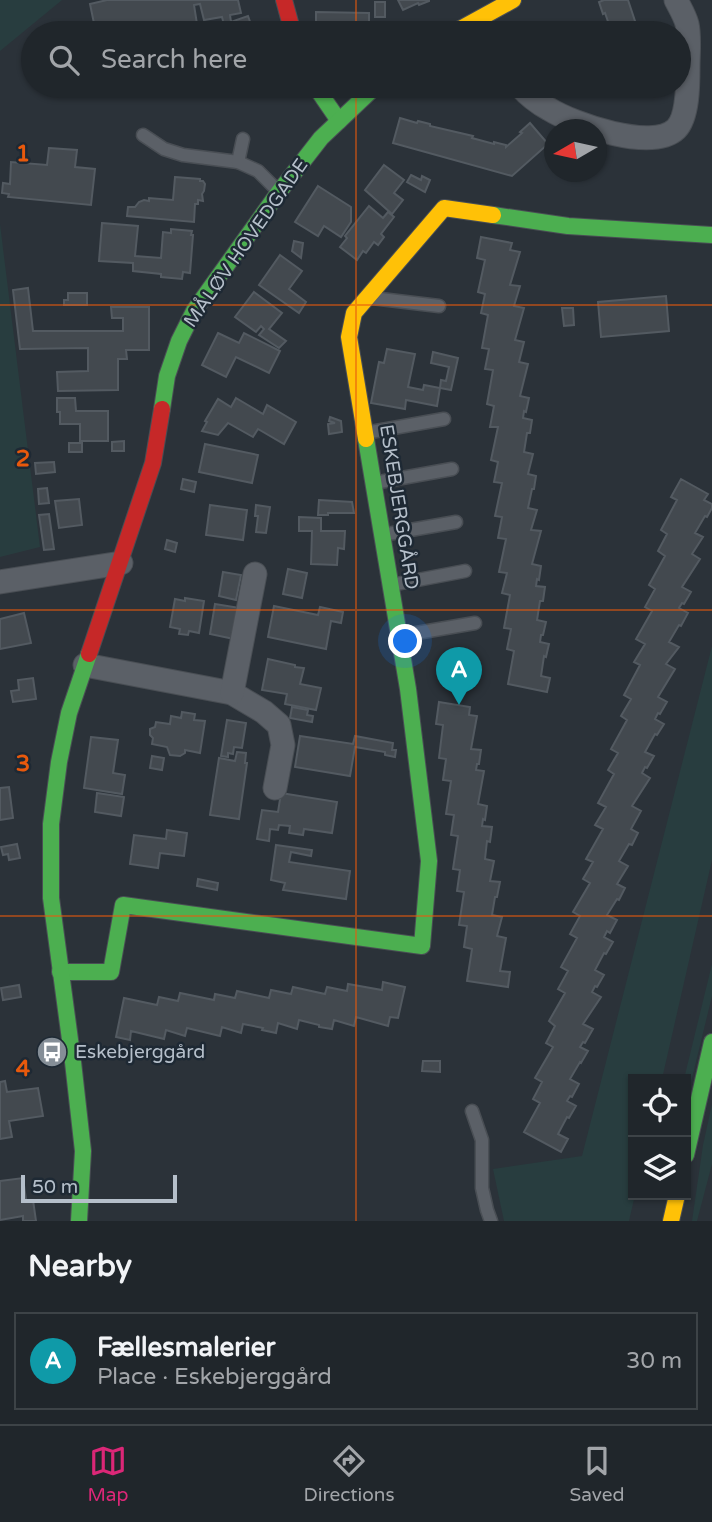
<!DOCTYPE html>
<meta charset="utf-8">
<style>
:root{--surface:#20262b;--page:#282e33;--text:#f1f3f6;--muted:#a2a5a9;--line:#3d4347;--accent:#db2777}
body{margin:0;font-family:"Varela Round",sans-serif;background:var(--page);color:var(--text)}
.controls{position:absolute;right:21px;bottom:21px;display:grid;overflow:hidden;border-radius:0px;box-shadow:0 2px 5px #0004}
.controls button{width:63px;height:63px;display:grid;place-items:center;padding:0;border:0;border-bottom:2px solid var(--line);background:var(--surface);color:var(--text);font:35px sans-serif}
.compass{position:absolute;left:544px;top:119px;width:63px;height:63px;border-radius:50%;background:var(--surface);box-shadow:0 2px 5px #0004;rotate:261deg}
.scale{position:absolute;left:21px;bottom:18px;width:156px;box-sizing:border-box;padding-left:7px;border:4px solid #b5bfca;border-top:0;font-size:19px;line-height:24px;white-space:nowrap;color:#b5bfca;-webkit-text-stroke:5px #1e2934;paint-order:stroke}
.you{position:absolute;left:406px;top:642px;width:24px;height:24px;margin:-18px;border:5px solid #fff;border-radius:50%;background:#1a73e8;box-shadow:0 0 0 10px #1a73e833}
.badge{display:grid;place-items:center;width:46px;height:46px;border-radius:50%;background:var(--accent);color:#fff;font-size:23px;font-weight:700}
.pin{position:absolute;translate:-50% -58px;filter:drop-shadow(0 2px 4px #0008)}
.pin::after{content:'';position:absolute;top:37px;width:24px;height:21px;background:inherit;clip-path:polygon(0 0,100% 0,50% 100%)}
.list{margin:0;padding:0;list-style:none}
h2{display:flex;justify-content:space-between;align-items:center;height:91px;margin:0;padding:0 28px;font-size:30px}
h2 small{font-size:23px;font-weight:400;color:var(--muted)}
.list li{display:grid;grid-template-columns:46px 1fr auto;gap:21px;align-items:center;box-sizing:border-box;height:98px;margin:0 14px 14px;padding:0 14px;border:2px solid var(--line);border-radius:0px}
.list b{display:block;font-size:26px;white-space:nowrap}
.list p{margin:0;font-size:23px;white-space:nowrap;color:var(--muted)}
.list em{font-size:23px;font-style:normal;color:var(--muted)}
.icon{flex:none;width:38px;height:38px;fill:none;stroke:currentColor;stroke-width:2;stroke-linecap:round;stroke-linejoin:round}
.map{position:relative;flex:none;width:712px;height:1221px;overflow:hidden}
.search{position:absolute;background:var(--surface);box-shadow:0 2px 5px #0004;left:21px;right:21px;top:21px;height:77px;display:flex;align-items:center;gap:18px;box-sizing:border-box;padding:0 24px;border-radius:38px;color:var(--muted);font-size:26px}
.sheet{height:203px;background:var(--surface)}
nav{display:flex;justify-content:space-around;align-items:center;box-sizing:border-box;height:98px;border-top:2px solid var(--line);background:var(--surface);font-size:19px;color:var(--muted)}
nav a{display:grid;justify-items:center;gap:4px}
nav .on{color:var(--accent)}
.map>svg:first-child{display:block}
</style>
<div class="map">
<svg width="712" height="1221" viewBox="0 0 712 1221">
<rect width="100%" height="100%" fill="#2b3239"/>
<g fill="#283d3f">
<polygon points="0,0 62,0 0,51"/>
<polygon points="0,224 40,547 0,557"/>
<polygon points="712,646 712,860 662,1079 633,1079 633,1195 635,1195 629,1221 504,1221 493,1169 582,1156"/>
<polygon points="712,964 712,996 686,1103 686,1079 684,1079"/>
<polygon points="712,1104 712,1164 697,1221 692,1221 703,1145"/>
</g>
<g fill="#43494f" stroke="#535a61" stroke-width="2">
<polygon points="107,0 238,0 241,13 230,15 231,22 248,16 254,33 209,33 208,30 224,25 222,17 204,20 200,4 194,5 197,24 153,33 96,33 90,4"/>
<polygon points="398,0 429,0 429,1 419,5 418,3 403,10"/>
<polygon points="604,0 628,0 639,33 612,33 605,13 603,14 599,2"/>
<rect x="375" y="2" width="10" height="15"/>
<polygon points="316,12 369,13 369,33 316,33"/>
<polygon points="400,118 417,123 418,121 430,124 430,126 473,136 472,138 494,144 494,142 506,145 506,147 522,133 520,132 530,123 548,144 512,176 393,143"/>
<polygon points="49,148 77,150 75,167 95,169 91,205 8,197 9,194 2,193 3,183 10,184 11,162 47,165"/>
<polygon points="384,165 404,180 394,193 403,200 392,214 365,190"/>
<polygon points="411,175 421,180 422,176 430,180 425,192 407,182"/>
<polygon points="175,177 200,179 200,181 203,181 205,184 204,191 202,194 203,201 198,200 198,204 195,204 194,222 127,216 128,207 135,207 139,202 144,200 149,201 149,198 173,200"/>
<polygon points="318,186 351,207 351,222 341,237 324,226 318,236 295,222"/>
<polygon points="369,206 383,218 388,212 394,217 381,234 384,237 378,245 374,242 366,253 363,251 357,260 340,247 347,238 345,236"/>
<polygon points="102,223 138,226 135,256 161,258 163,232 171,233 171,229 192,231 191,235 193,235 190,273 183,272 182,279 161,277 161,274 133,271 133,263 99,261"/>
<polygon points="481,237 512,243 510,250 520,252 510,285 520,286 514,306 524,308 515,340 524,342 519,362 528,364 520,396 529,398 526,412 524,411 523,418 532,420 530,433 527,433 524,452 533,454 528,474 536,476 534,489 532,489 528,508 537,510 531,530 541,531 532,564 541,566 539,580 537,579 536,586 545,587 543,601 540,601 537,620 546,622 543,635 541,635 540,642 549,644 546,657 544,656 541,676 550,678 547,692 508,684 514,651 507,649 511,629 504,628 510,595 502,593 507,573 499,572 506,539 498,538 502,517 495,516 502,483 494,482 498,462 491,460 498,427 490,427 494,406 487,404 493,370 485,369 489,349 482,348 488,315 481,313 485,294 478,292 485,260 477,258"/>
<polygon points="294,241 303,243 301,258 292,251"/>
<polygon points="280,255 302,271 289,289 306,302 299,313 259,285"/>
<polygon points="28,288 33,331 123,331 123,318 112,318 111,307 149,307 149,350 126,350 127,359 118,359 118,390 58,391 57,372 88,371 88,348 20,349 13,290"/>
<polygon points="254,292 282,313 269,329 286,341 279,348 259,335 264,329 261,326 256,332 235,317"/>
<polygon points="68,293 87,293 87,305 64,305 64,300 68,300"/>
<polygon points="666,296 669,331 601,337 598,302"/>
<polygon points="562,308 573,308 574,325 564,326"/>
<polygon points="218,333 239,343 244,333 280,351 269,373 236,357 226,377 202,365"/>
<polygon points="387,349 415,354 408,387 423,390 424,385 440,388 437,406 406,400 405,409 371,403 379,362 384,363"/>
<polygon points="433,352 458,358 451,390 440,388 441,380 446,381 449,367 431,363"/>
<polygon points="57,398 75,398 76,411 108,411 108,441 80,441 80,424 60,424 60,412 57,412"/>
<polygon points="236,398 263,414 267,405 296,422 284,444 258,429 253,437 228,423 218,435 202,431 207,422 205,421 218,399 231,407"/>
<polygon points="330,417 341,421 342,432 329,434 328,424 335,423 329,421"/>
<polygon points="124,441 124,451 112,451 112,442"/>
<rect x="69" y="443" width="13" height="9"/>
<polygon points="205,444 258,455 252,483 199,472"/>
<polygon points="54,462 55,472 36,474 35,463"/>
<polygon points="183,479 196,482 194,492 181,489"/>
<polygon points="681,479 708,494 704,500 712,504 712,508 707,517 705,516 695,533 703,537 692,554 700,559 682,587 691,592 684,604 682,603 679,608 688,613 681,626 679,625 669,642 679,647 666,664 675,669 658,697 667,702 660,714 658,713 655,719 664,724 657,735 655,734 645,752 654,756 647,768 645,767 642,773 650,778 632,806 641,811 631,829 638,833 632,845 629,844 619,861 628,866 617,884 625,888 619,900 617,899 607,915 617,920 610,933 607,931 604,937 613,942 606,954 604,953 595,970 604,975 597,987 595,986 592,992 601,997 583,1024 593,1029 585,1043 583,1042 580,1047 588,1051 581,1063 580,1062 570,1079 579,1084 572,1097 570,1096 567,1101 576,1106 569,1118 567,1117 558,1134 568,1139 561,1152 524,1132 540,1103 533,1099 542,1082 535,1078 553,1047 546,1043 555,1026 549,1021 565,993 558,989 568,971 561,967 577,938 570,934 580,916 573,912 590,883 583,879 593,862 586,859 603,829 595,825 606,807 598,803 614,774 608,770 618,753 611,749 627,720 621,716 631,699 624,695 640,665 634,662 645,644 636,639 652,611 645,607 655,589 649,585 665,556 658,551 667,534 661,530 677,500 671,497"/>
<polygon points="47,488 49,503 39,504 38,489"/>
<polygon points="79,499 82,525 59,528 55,501"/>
<polygon points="319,500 352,502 354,513 328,513 328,515 318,515"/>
<polygon points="210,505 247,510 243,540 206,535"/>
<polygon points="256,505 270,507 266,533 256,532 258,516 255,516"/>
<polygon points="49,514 54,549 44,550 39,515"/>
<polygon points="299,517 321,518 321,531 345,531 344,549 338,548 337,565 311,564 312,531 299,531"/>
<polygon points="167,540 177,543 175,552 165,549"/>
<polygon points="288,569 307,573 302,598 283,594"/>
<polygon points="223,572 241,575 236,600 219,596"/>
<polygon points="185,598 204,601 199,633 189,631 188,635 179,634 180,629 170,627 175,599 185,601"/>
<polygon points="215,604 240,608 234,639 210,634"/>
<polygon points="274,606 318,615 320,607 343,612 341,623 331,621 326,649 268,637"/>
<polygon points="24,613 31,643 0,649 0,619"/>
<polygon points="268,659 295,665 295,667 304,668 300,684 321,688 316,710 285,704 287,694 262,690"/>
<polygon points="33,678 36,699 13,702 11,691 19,690 18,680"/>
<polygon points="439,702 470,707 469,715 477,716 471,749 481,750 479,764 477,764 476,770 484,771 478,804 487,806 485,820 483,819 482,826 492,827 490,842 487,841 485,859 494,861 490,881 500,882 497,897 495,897 492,915 502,917 497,936 506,938 500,971 510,972 508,987 467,981 472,949 464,947 467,926 459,925 464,892 457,891 460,870 453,869 458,836 451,835 454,815 446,814 451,781 443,780 446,759 439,758 443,725 436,724"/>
<polygon points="292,707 308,710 307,715 313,716 312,722 290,718"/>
<polygon points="182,712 195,714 194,720 205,721 200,753 185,750 185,753 180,756 170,755 167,747 152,744 153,738 150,735 150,729 155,727 156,722 170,724 171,716 181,718"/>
<polygon points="227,720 246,723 242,748 234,747 233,754 228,753 228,757 221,756"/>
<polygon points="300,736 353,744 355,736 393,743 392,750 396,750 395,757 385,755 385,752 355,747 350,776 295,767"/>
<polygon points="91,737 118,740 113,773 125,775 122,794 84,788"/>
<polygon points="237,752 246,753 245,763 247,763 239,819 210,815 219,758 235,761"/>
<polygon points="152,756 164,758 162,770 150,768"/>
<polygon points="9,787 13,818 0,820 0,788"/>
<polygon points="97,793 124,797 121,816 95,812"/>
<polygon points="281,793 337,802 332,833 304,829 303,835 289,833 290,826 279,825 278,830 270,829 269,841 257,839 262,810 278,812"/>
<polygon points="167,830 187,833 184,856 160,853 158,868 130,864 134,835 166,839"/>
<polygon points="17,844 20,858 9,860 8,854 3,855 1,847"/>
<polygon points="276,845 312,850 311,856 291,852 289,862 350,871 346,899 283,890 285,883 271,880"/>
<polygon points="198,879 218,883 217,890 197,886"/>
<polygon points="383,982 405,987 398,1018 390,1017 388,1026 356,1017 354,1026 334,1020 332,1029 319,1027 319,1025 299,1020 297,1029 278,1023 276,1033 262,1030 263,1028 243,1024 241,1033 222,1027 220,1036 187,1028 185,1036 166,1030 164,1039 131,1031 130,1040 116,1037 124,998 157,1005 159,997 178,1001 180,993 214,1000 215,994 235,998 237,991 269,998 271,990 291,994 293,987 325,994 327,987 347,991 348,984 382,990"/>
<polygon points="19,985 21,997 3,1000 1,988"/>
<polygon points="423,1061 440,1061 440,1072 422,1071"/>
<polygon points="5,1081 7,1092 38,1088 43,1116 9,1121 12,1137 0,1139 0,1082"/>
<polygon points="23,1178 26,1200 33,1200 36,1221 23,1221 23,1216 0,1220 0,1181"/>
</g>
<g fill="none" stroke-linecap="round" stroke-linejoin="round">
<g stroke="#494e54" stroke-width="15">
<g id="lane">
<polyline points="143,135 164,149 183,155 238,162"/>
<polyline points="243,139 238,162 258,171 279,192"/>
<polyline points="372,298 439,306"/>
<polyline points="365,433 444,419"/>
<polyline points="374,483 452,469"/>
<polyline points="382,535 456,522"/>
<polyline points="391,585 465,571"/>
<polyline points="399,636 475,623"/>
<polyline points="472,1111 482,1140 482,1188 487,1210 491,1221"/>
</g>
</g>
<g stroke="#494e54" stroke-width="25">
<g id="street">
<path d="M520,86C528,95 538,103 549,109C573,124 652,152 676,129C688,117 688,84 688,67C688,54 690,37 687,24C685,16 680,8 676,0"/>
<polyline points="0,582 121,563"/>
<polyline points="85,665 232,693 264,712 279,725 283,745 275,788"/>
<polyline points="232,693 255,574"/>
</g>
</g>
<g stroke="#494e54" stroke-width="18">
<g id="fast">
<polyline points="315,86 339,121"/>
<polyline points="493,215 568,226 712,235"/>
<polyline points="162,409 167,376 179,341 194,311 279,192 321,138 376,86"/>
<polyline points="60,972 111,972 123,905 422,946 429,861 408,689 366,439"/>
<polyline points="686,1155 712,1042"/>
<polyline points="79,1221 83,1151 73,1062 51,898 51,824 59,762 69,713 89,654"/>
</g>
</g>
<g stroke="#494e54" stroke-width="18">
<g id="slow">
<polyline points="453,33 513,0"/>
<polyline points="366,439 349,337 354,313 444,208 493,215"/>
<polyline points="671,1221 677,1195"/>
</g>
</g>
<g stroke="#494e54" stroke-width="18">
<g id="jam">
<polyline points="284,0 293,33"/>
<polyline points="89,654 153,463 162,409"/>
</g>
</g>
<use href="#lane" stroke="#5b6067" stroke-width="12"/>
<use href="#street" stroke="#5b6067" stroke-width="23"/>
<use href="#fast" stroke="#4caf50" stroke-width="16"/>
<use href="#slow" stroke="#ffc107" stroke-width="16"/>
<use href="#jam" stroke="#c62828" stroke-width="16"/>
</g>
<path fill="none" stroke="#e8590c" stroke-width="2" stroke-opacity="0.55" d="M356,0V33M356,86V1221M0,305H712M0,610H712M0,916H712"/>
<defs>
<g id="bus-disc" transform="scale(1.575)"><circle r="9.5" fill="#858e97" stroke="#1e2934"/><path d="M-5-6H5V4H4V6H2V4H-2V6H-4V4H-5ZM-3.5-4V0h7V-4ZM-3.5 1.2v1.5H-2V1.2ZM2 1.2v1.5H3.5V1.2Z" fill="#fff"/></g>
</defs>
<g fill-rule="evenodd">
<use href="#bus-disc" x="52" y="1052"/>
</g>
<g text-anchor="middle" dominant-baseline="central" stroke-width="5" stroke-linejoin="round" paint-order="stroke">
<g font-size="19" fill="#b5bfca" stroke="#1e2934">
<text transform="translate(246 243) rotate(-55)">MÅLØV HOVEDGADE</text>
<text transform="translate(399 507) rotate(81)">ESKEBJERGGÅRD</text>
</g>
<g font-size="19" fill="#b5bfca" stroke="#1e2934" text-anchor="start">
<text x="75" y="1052">Eskebjerggård</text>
</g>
</g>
<g font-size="23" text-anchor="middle" font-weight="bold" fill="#e8590c" stroke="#1e2934" stroke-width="5" stroke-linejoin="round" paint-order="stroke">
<text x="23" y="161">1</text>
<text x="23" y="466">2</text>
<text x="23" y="771">3</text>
<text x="23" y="1076">4</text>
</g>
</svg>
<div class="controls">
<button><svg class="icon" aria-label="locate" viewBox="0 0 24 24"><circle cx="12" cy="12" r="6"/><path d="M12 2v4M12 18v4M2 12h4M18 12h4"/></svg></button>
<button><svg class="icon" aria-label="layers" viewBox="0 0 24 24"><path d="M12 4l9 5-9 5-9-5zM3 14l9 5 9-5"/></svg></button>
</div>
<svg class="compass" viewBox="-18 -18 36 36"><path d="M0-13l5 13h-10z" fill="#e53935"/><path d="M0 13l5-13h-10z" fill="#a2a5a9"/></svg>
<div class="scale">50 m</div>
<div class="you"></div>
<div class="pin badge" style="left:459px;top:705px;background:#0f9aa8">A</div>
<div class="search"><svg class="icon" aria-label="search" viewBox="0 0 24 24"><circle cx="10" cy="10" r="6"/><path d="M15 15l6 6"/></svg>Search here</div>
</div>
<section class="sheet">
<h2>Nearby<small></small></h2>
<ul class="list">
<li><span class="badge" style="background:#0f9aa8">A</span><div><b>Fællesmalerier</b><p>Place · Eskebjerggård</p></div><em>30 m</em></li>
</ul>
</section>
<nav>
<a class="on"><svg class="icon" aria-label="map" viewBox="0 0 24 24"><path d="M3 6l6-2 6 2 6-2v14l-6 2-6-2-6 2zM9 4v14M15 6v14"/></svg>Map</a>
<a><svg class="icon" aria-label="directions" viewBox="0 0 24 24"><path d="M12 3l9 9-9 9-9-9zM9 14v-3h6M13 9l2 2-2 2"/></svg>Directions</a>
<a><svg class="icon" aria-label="saved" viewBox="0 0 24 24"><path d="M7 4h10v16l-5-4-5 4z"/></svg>Saved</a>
</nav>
